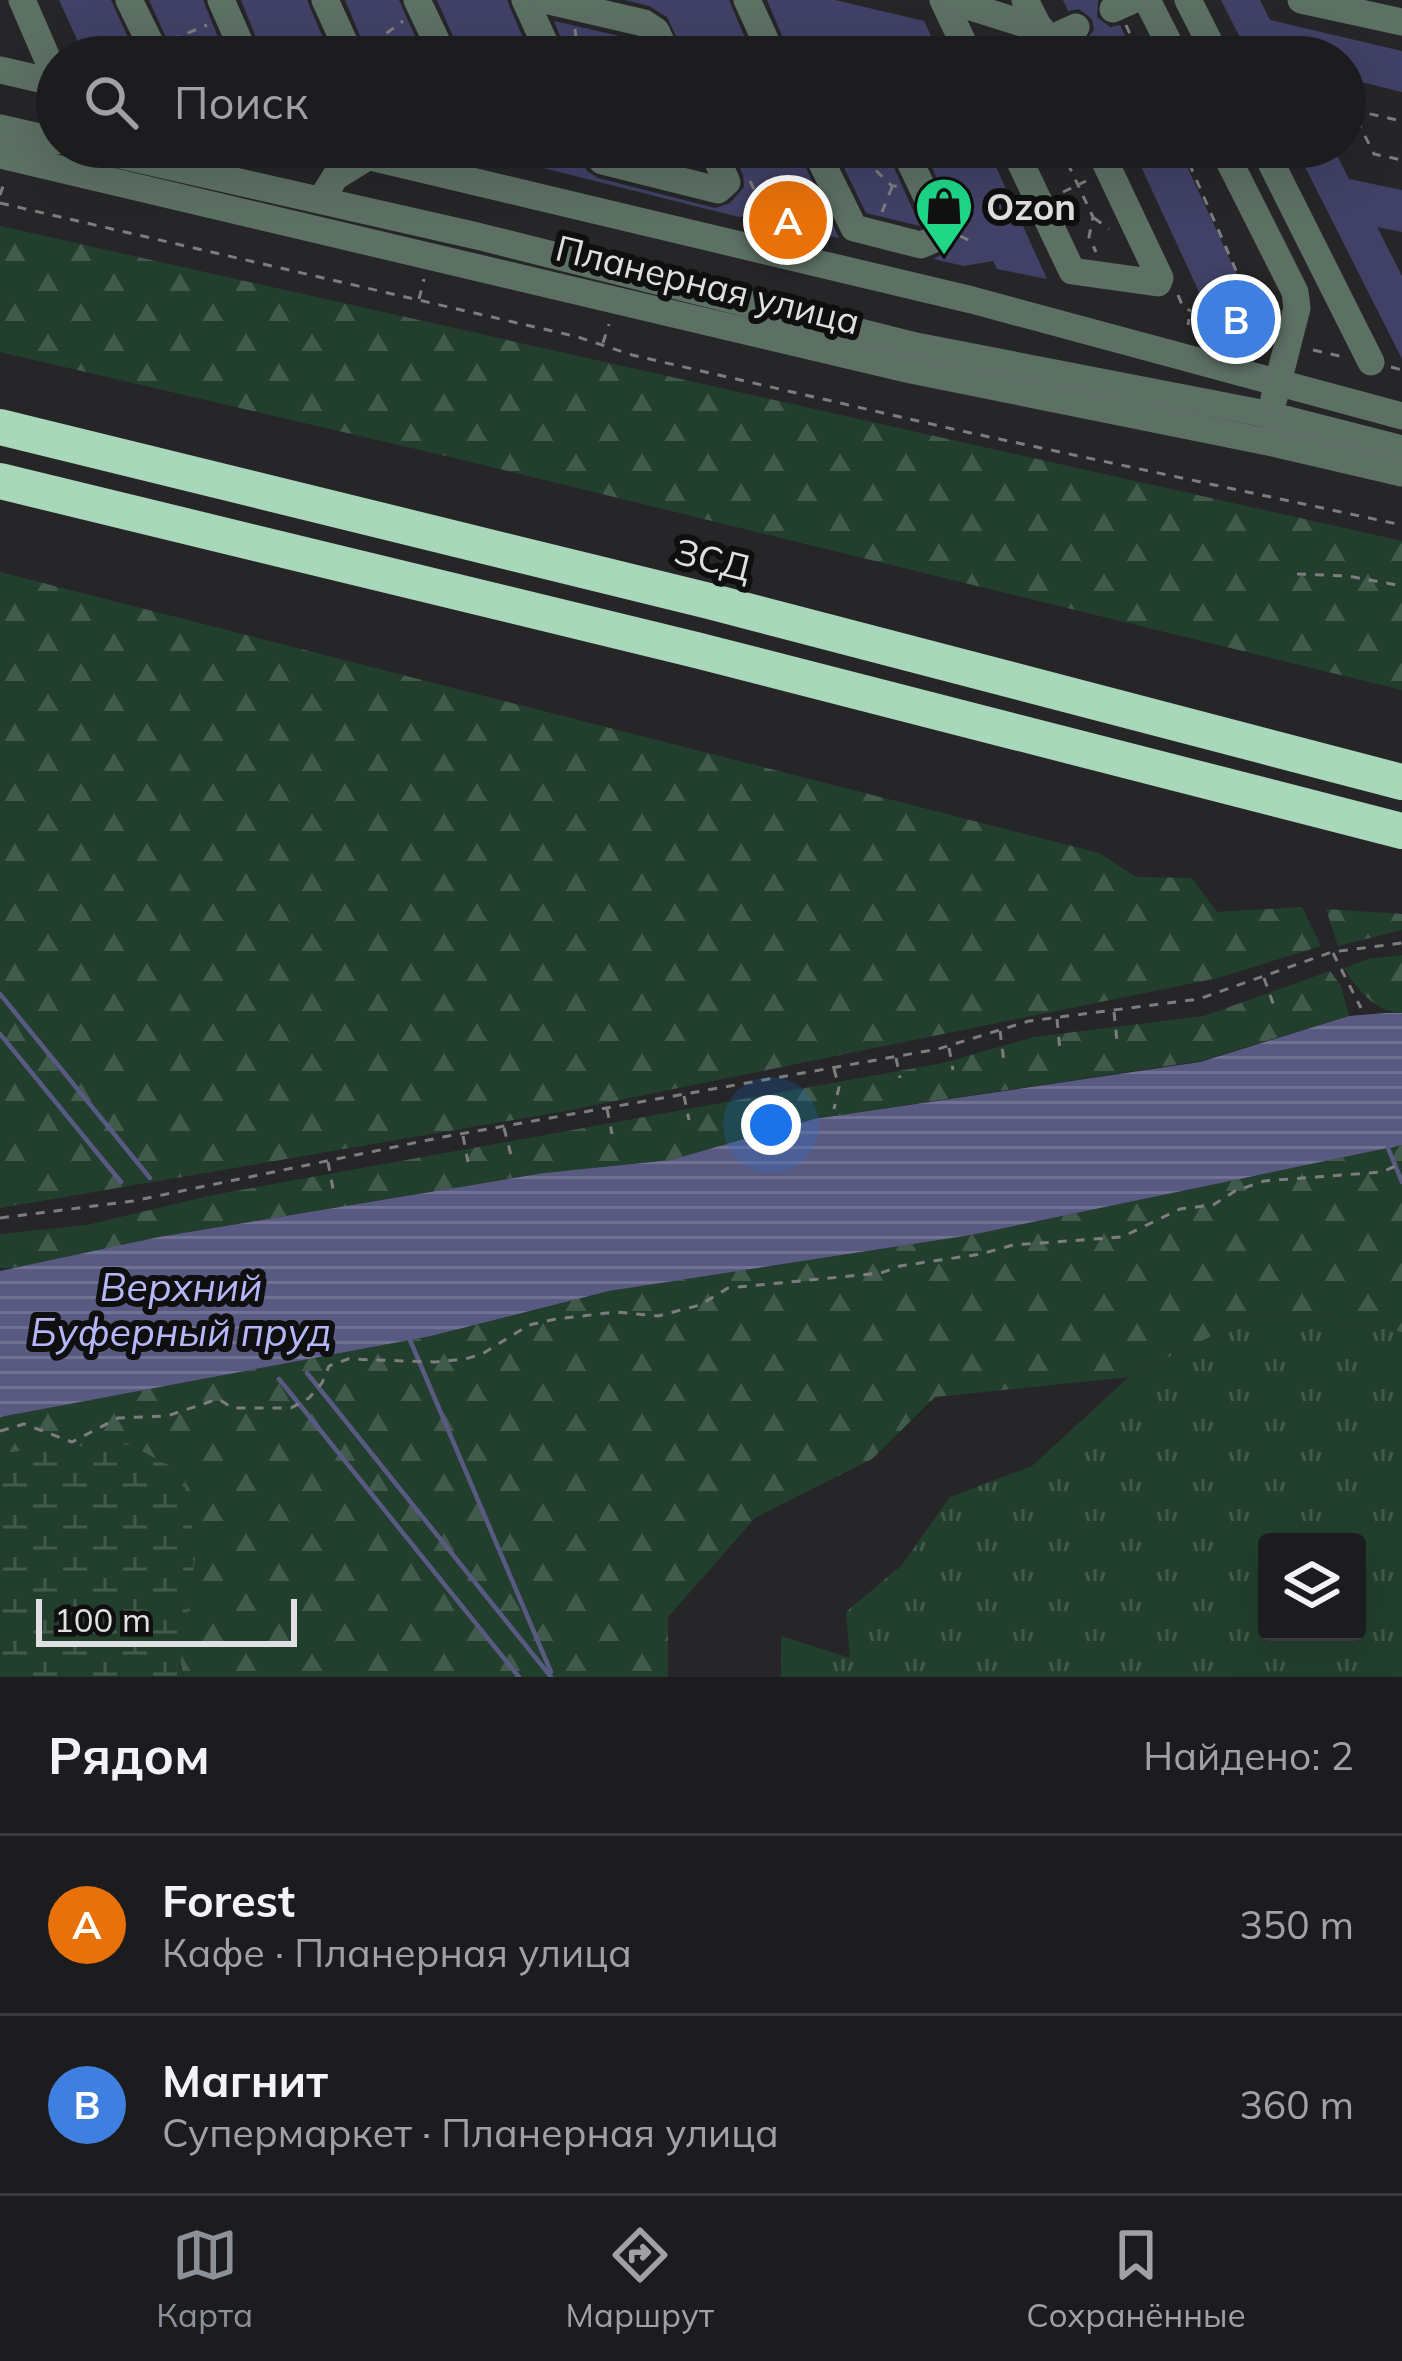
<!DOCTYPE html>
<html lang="ru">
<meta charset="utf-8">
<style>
:root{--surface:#1c1c1f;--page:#29292c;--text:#f1f3f6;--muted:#a0a1a4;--line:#3a3a3d;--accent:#8c9099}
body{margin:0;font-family:Mulish,sans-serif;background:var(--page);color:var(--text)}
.controls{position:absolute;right:36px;bottom:36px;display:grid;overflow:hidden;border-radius:12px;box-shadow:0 12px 48px #0002}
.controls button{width:108px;height:108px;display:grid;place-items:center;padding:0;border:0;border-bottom:3px solid var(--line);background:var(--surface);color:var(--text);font:60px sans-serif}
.scale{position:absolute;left:36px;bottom:30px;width:261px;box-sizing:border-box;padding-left:12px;border:6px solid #e0e0e2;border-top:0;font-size:33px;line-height:42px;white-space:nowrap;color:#e0e0e2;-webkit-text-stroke:9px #0f0f10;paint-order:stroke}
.you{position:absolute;left:771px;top:1125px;width:42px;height:42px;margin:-30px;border:9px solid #fff;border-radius:50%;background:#1a73e8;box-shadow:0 0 0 18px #1a73e833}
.badge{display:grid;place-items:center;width:78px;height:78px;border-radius:50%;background:var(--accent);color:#fff;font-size:39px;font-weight:700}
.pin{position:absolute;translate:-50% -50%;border:6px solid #fff;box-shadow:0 3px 12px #0006}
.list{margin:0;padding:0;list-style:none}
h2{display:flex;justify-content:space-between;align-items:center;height:156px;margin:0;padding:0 48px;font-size:51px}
h2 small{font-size:39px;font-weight:400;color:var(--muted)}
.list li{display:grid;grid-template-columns:78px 1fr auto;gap:36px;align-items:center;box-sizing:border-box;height:180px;padding:0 48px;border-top:3px solid var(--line)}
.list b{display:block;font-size:45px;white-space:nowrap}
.list p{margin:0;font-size:39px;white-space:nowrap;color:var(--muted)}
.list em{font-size:39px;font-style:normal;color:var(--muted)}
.icon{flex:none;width:66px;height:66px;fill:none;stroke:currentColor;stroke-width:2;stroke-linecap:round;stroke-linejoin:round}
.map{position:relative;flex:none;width:1402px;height:1677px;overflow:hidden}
.search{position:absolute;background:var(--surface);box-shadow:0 12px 48px #0002;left:36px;right:36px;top:36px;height:132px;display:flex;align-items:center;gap:30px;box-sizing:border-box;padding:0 42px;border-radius:66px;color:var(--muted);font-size:45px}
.sheet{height:516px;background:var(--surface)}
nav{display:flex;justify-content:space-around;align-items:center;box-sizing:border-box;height:168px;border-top:3px solid var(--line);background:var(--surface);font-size:33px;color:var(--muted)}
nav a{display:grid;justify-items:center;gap:6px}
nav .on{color:var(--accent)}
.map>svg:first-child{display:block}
</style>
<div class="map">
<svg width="1402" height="1677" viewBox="0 0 1402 1677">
<defs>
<pattern id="grass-tufts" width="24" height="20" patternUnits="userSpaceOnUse" patternTransform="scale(3)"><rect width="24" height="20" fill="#223f2e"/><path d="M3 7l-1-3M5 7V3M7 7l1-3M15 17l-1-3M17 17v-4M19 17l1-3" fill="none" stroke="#425a4c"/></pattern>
<pattern id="forest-firs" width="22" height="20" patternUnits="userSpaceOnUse" patternTransform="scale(3)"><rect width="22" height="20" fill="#223f2e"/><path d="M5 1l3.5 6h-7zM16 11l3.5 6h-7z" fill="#425a4c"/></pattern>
<pattern id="wetland-marsh" width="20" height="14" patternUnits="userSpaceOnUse" patternTransform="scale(3)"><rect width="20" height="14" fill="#223f2e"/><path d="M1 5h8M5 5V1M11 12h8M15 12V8" fill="none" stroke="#425a4c"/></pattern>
<pattern id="water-rules" width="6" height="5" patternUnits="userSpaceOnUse" patternTransform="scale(3)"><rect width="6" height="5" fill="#595a82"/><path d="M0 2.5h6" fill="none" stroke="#717193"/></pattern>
</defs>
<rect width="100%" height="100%" fill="#262629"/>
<path fill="url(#grass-tufts)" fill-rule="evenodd" d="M1320,1317L1402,1332V1677H781V1636L850,1658L846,1612L902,1565L950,1497L1032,1466L1129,1377L1246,1319ZM1267,1542H1357V1632H1267Z"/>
<g fill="url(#forest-firs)">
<polygon points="0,226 1402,541 1402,690 463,460 0,352"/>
<polygon points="0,572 1099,853 1136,877 1192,878 1217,912 1302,907 1321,946 1218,978 566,1111 0,1208"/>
<polygon points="1326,909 1402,914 1402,930 1338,946"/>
<path d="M1402,955V1013C1375,1012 1358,990 1344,968L1368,959Z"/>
<polygon points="1330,971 1341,986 1349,1016 1200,1061 814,1119 671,1160 544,1173 159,1237 28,1267 0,1268 0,1234 87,1225 213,1195 943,1063 1034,1037 1204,1016"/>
<polygon points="1402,1145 1402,1332 1320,1317 1246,1319 1129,1377 935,1397 872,1459 755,1518 668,1617 668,1677 184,1677 126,1443 0,1453 0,1417 431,1336 609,1291 971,1235"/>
</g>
<polygon fill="url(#wetland-marsh)" points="127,1443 183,1473 196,1552 180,1667 184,1677 0,1677 0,1453"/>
<polygon fill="url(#water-rules)" points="1386,1013 1402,1013 1402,1145 971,1235 609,1291 431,1336 0,1417 0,1271 159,1237 544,1173 671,1160 814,1119 1200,1062 1349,1016"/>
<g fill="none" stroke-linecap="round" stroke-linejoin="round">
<g stroke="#595a82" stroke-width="4.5">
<polyline points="0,994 150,1178"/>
<polyline points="0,1034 121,1182"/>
<polyline points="1388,1148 1402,1182"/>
<polyline points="410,1340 551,1672"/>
<polyline points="307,1373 551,1677"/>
<polyline points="279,1379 519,1677"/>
</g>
</g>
<g fill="#414167">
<polygon points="59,0 111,0 137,57 85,57"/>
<polygon points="149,0 203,0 226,57 175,57"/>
<polygon points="241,0 307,0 331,57 264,57"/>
<polygon points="345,0 399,0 424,57 369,57"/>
<polygon points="437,0 507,0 531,57 462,57"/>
<polygon points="625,0 729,0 753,57 686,57 667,17 649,6"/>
<polygon points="767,0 835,0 924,21 941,57 791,57"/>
<polygon points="1063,0 1098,0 1097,17 1110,27 1120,25 1135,57 1090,57 1083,43 1094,30 1092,19 1079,9 1068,11"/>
<polygon points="1221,0 1260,0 1270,20 1402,51 1402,92 1345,78 1345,57 1250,57"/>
<polygon points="554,21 637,40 648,57 569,57"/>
<polygon points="523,147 574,147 587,171 598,178 715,208 730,203 744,187 743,175 731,147 796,147 839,238 779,224 775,213 739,217 531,165"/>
<polygon points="620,147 693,147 700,167"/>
<polygon points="834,147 885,147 920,226 866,213"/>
<polygon points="923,147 987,147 1047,279 997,269 993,261 964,266 933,259 952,249 959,229"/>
<polygon points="1132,147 1178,147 1263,331 1213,322"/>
<polygon points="1295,147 1333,147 1349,179 1402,190 1402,232 1377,227 1402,276 1402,359"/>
</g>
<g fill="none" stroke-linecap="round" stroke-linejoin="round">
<g stroke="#7d7d7f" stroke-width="3" stroke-dasharray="9 9" stroke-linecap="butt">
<polyline points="1126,25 1140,57"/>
<polyline points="575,29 578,57"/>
<polyline points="171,40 207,25"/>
<polyline points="372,44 403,21"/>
<polyline points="610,57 622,38"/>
<polyline points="864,57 865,55"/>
<polyline points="1345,109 1352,110 1374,154 1402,160"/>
<polyline points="1352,110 1402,121"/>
<polyline points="1060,147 1093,217 1089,237 1096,252"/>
<polyline points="1182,147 1265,337"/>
<polyline points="863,158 892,186 898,186"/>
<polyline points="848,166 863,158 865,147"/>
<polyline points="750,181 773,228"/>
<polyline points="1063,192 1086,181"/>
<polyline points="0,195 5,180"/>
<polyline points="0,203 578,337 632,355 957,430 1402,525"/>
<polyline points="882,212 892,187"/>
<polyline points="1094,218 1109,229"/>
<polyline points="960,236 975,243"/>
<polyline points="1178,295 1183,307 1191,311"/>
<polyline points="419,299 424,279"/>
<polyline points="1253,303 1270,295"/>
<polyline points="1188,325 1189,319"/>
<polyline points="603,343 609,324"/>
<polyline points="1313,350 1344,357"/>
<polyline points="1391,367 1402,370"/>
<polyline points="1297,574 1348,576 1402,586"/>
<polyline points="1333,953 1361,1008"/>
<polyline points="1264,978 1275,1009"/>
<polyline points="1114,1012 1117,1041"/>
<polyline points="1057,1019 1060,1051"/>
<polyline points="1000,1031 1004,1062"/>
<polyline points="949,1048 953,1070"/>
<polyline points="896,1058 900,1078"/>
<polyline points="834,1069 839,1087 834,1109"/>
<polyline points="684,1096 689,1120"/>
<polyline points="607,1109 612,1134"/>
<polyline points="504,1128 511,1155"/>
<polyline points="463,1136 468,1162"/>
<polyline points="328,1162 333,1189"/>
<polyline points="0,1218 133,1201 443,1137 938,1049 1029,1021 1199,999 1332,952 1402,943"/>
<polyline points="0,1431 24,1424 72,1442 118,1418 167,1416 218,1399 233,1408 291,1408 309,1398 322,1383 329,1366 348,1359 435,1362 465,1359 482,1354 529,1325 556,1319 616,1312 658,1316 700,1305 728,1288 881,1273 900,1266 981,1254 1013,1245 1122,1237 1180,1209 1213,1205 1235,1191 1264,1181 1382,1172 1402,1163"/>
</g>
<g stroke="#5d7064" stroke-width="27">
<polyline points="22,0 54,74 52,82"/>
<polyline points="129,0 157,57"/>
<polyline points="221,0 246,57"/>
<polyline points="325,0 351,57"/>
<polyline points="417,0 444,57"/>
<polyline points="525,0 551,57"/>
<polyline points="545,0 644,23 656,31 668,57"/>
<polyline points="747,0 773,57"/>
<polyline points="943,0 970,57"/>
<polyline points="949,0 1041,29"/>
<polyline points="1025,0 1054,57"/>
<polyline points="1147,0 1176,57"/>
<polyline points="1188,0 1217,57"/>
<polyline points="1301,0 1402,22"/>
<polyline points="1113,9 1133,0"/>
<polyline points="1047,40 1076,27"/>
<polyline points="0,70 57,83"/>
<polyline points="0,128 57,141"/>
<polyline points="85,147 477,236 916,346 1261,413 1402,449"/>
<polyline points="329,147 972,300 1402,416"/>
<polyline points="592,147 602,161 718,190 727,182 711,147"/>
<polyline points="814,147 854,228 921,245 939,237 941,227 903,147"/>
<polyline points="1013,147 1072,271 1158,283 1160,278 1098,147"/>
<polyline points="1222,147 1295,292 1297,308 1274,398"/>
<polyline points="1263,147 1371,362"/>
<polyline points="0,155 911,370 1273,443 1402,473"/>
<polyline points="321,200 335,177 369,156"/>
</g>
<g stroke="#a9d7ba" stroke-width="36">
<polyline points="0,427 709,601 1402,782"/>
<polyline points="0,481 696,650 1402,831"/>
</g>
</g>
<defs>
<g id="shop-pin" transform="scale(3)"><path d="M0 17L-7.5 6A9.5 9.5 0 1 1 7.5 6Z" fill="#1ed888" stroke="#0f0f10"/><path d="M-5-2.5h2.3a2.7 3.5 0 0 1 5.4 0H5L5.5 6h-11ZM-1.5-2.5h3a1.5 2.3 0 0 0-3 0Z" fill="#111"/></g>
</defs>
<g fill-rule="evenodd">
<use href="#shop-pin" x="944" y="206"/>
</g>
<g text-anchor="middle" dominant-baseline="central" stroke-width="12" stroke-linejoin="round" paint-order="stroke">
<g font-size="36" font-weight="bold" fill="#e0e0e2" stroke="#0f0f10" text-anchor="start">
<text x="986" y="206">Ozon</text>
</g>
<g font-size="36" fill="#e0e0e2" stroke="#0f0f10">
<text transform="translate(708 284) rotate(14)">Планерная улица</text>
<text transform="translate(713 559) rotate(14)">ЗСД</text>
</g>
<g font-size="39" font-style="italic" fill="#b5b7f9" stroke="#0f0f10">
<text x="181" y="1286">Верхний<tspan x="181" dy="45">Буферный пруд</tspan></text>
</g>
</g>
</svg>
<div class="controls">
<button><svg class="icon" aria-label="layers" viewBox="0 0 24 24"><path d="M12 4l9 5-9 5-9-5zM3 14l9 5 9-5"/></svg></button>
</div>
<div class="scale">100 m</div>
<div class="you"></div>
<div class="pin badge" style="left:788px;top:220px;background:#e8710a">A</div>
<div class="pin badge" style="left:1236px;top:319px;background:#3f7fe0">B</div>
<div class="search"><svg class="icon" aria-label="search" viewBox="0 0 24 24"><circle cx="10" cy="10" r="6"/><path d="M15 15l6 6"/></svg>Поиск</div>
</div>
<section class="sheet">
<h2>Рядом<small>Найдено: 2</small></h2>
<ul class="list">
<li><span class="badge" style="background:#e8710a">A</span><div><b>Forest</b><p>Кафе · Планерная улица</p></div><em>350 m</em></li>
<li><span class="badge" style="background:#3f7fe0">B</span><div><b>Магнит</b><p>Супермаркет · Планерная улица</p></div><em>360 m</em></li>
</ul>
</section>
<nav>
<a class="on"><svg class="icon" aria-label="map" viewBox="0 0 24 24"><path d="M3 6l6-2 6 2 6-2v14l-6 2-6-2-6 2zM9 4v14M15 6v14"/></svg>Карта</a>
<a><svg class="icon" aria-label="directions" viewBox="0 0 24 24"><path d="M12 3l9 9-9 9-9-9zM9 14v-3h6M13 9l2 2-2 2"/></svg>Маршрут</a>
<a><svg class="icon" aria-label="saved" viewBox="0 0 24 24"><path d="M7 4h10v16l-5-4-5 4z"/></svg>Сохранённые</a>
</nav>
